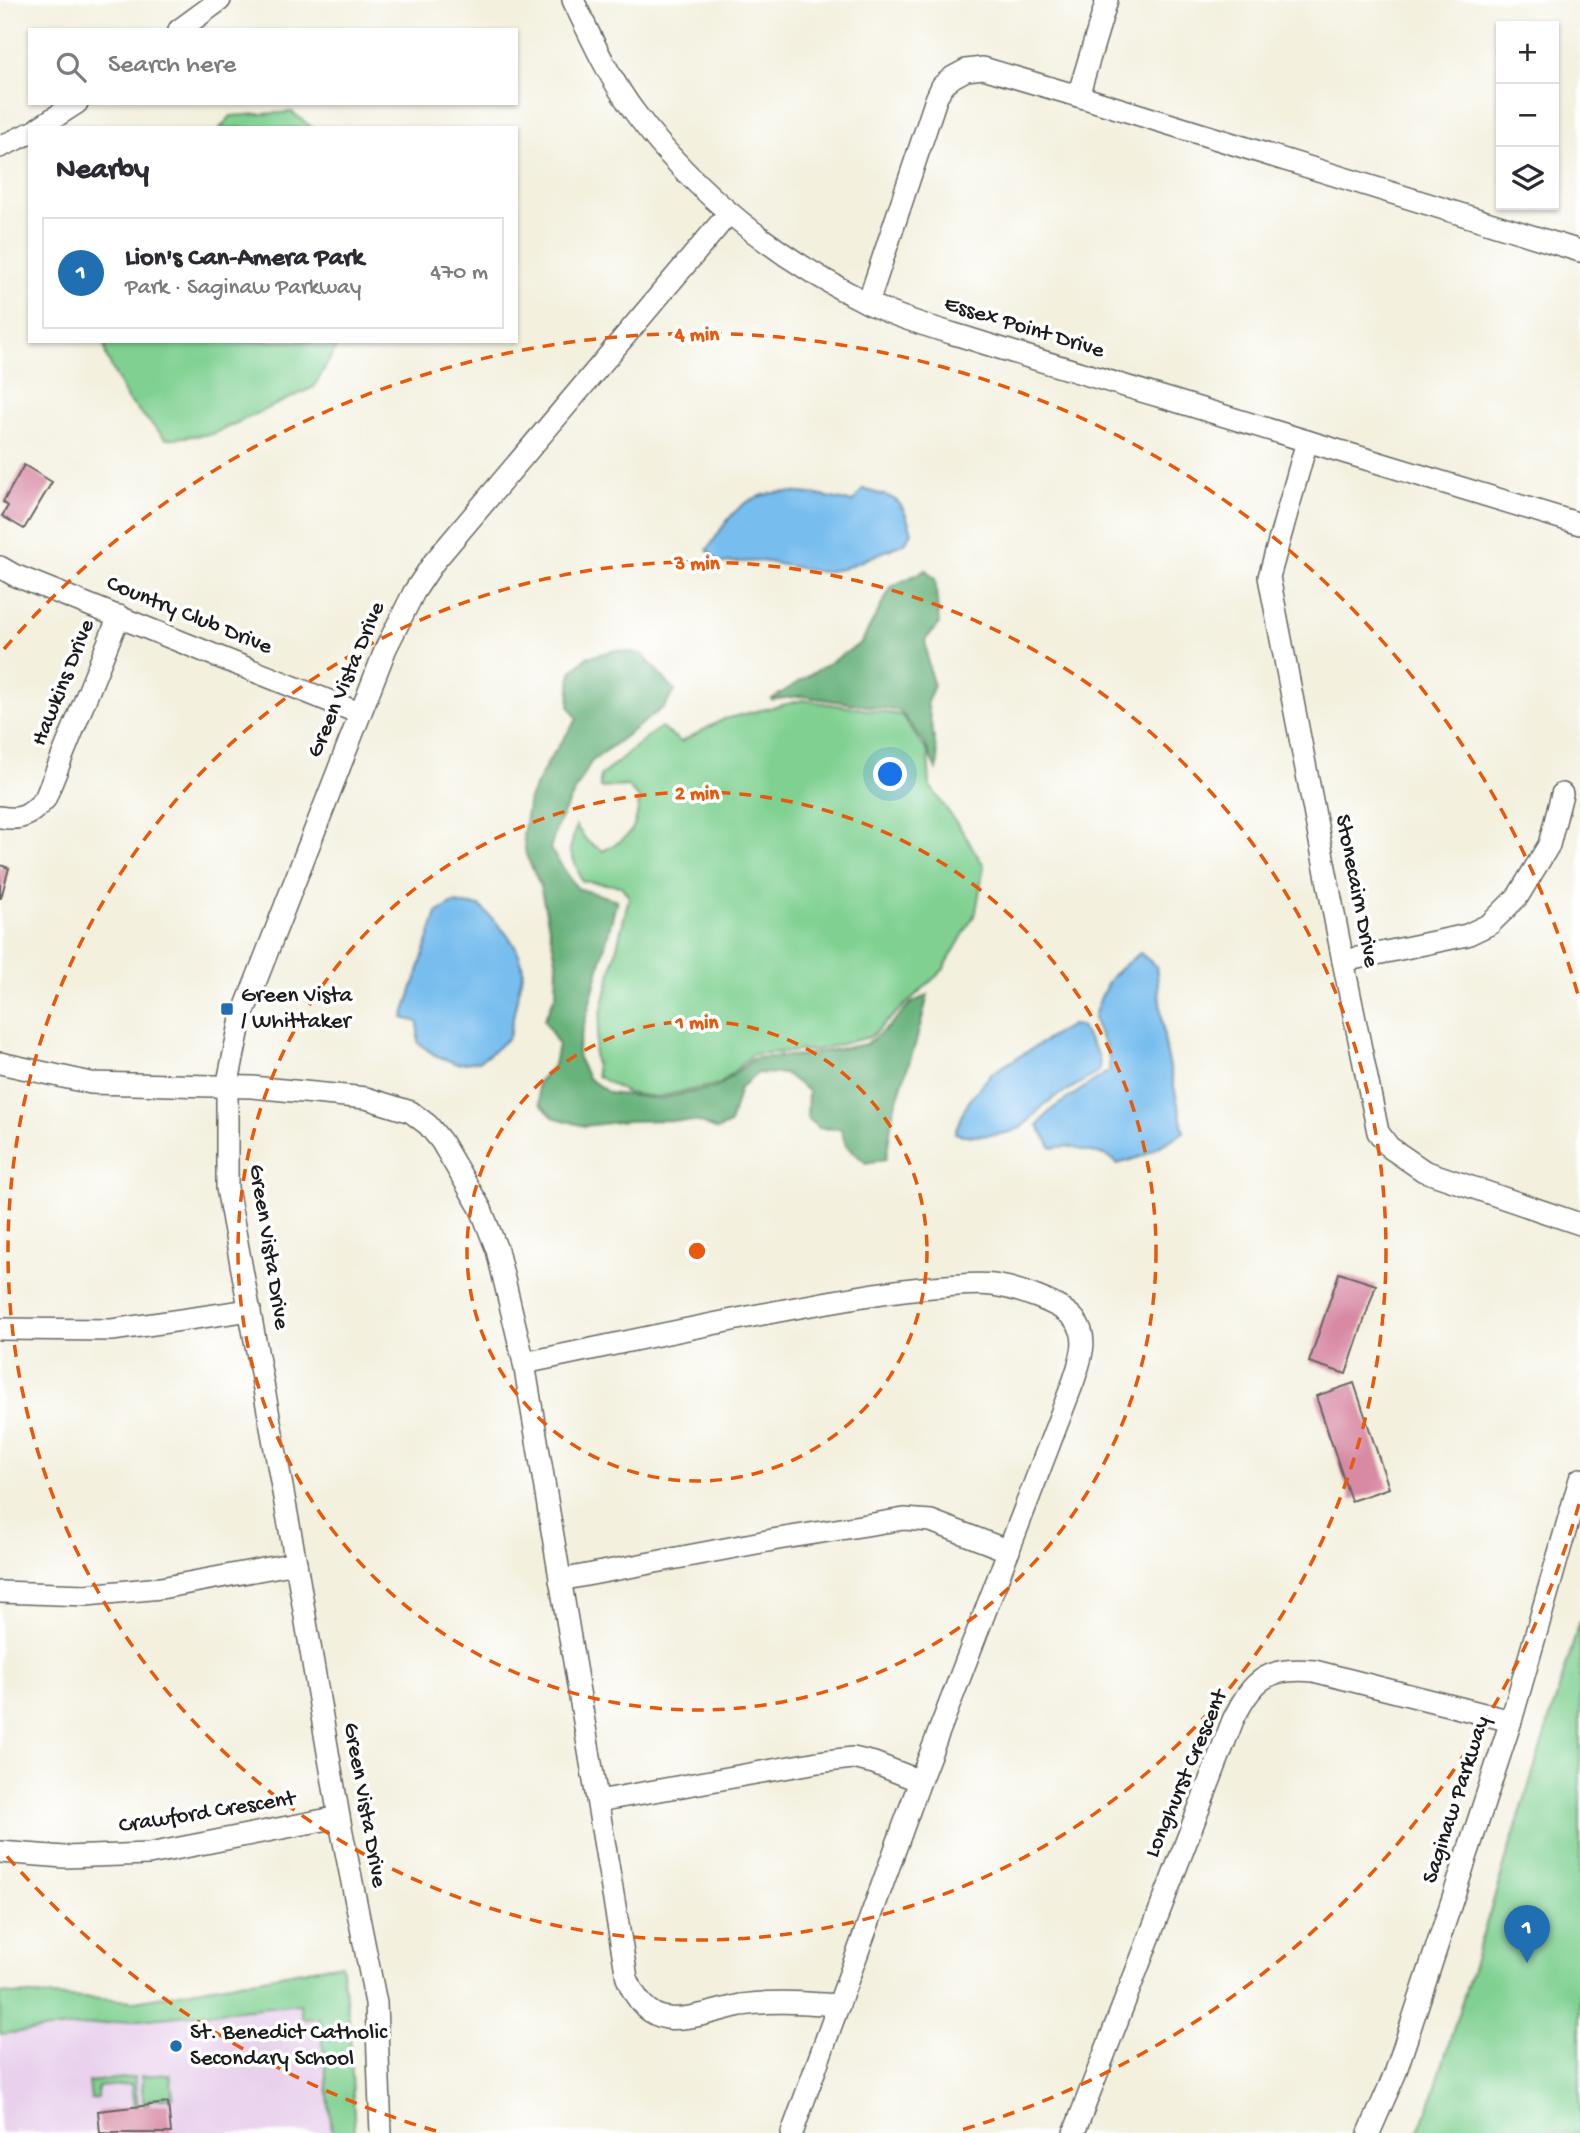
<!DOCTYPE html>
<meta charset="utf-8">
<style>
:root{--surface:#fff;--page:#f2f2f3;--text:#2b2b33;--muted:#7c7c81;--line:#e1e1e2;--accent:#1f6fb2}
body{margin:0;font-family:"Gochi Hand",sans-serif;background:var(--page);color:var(--text)}
.controls{position:absolute;right:21px;top:21px;display:grid;overflow:hidden;border-radius:0px;box-shadow:0 2px 5px #0004}
.controls button{width:63px;height:63px;display:grid;place-items:center;padding:0;border:0;border-bottom:2px solid var(--line);background:var(--surface);color:var(--text);font:35px sans-serif}
.you{position:absolute;left:891px;top:775px;width:24px;height:24px;margin:-18px;border:5px solid #fff;border-radius:50%;background:#1a73e8;box-shadow:0 0 0 10px #1a73e833}
.badge{display:grid;place-items:center;width:46px;height:46px;border-radius:50%;background:var(--accent);color:#fff;font-size:23px;font-weight:700}
.pin{position:absolute;translate:-50% -58px;filter:drop-shadow(0 2px 4px #0008)}
.pin::after{content:'';position:absolute;top:37px;width:24px;height:21px;background:inherit;clip-path:polygon(0 0,100% 0,50% 100%)}
.list{margin:0;padding:0;list-style:none}
h2{display:flex;justify-content:space-between;align-items:center;height:91px;margin:0;padding:0 28px;font-size:30px}
h2 small{font-size:23px;font-weight:400;color:var(--muted)}
.list li{display:grid;grid-template-columns:46px 1fr auto;gap:21px;align-items:center;box-sizing:border-box;height:112px;margin:0 14px 14px;padding:0 14px;border:2px solid var(--line);border-radius:0px}
.list b{display:block;font-size:26px;white-space:nowrap}
.list p{margin:0;font-size:23px;white-space:nowrap;color:var(--muted)}
.list em{font-size:23px;font-style:normal;color:var(--muted)}
.icon{flex:none;width:38px;height:38px;fill:none;stroke:currentColor;stroke-width:2;stroke-linecap:round;stroke-linejoin:round}
.map{position:relative;flex:none;width:1580px;height:2133px;overflow:hidden}
.search{position:absolute;background:var(--surface);box-shadow:0 2px 5px #0004;left:28px;top:28px;width:490px;height:77px;display:flex;align-items:center;gap:18px;box-sizing:border-box;padding:0 24px;border-radius:0px;color:var(--muted);font-size:26px}
.panel{position:absolute;background:var(--surface);box-shadow:0 2px 5px #0004;left:28px;top:126px;width:490px;height:217px;border-radius:0px}
.map>svg:first-child{display:block}
</style>
<div class="map">
<svg width="1580" height="2133" viewBox="0 0 1580 2133">
<rect width="100%" height="100%" fill="#fff"/>
<filter id="ink" filterUnits="userSpaceOnUse"><feTurbulence type="fractalNoise" baseFrequency=".0143" numOctaves="2"/><feDisplacementMap in="SourceGraphic" scale="14" xChannelSelector="R" yChannelSelector="G"/><feConvolveMatrix kernelMatrix="1 2 1 2 8 2 1 2 1" color-interpolation-filters="sRGB"/></filter>
<filter id="wash" filterUnits="userSpaceOnUse"><feTurbulence type="fractalNoise" baseFrequency=".00686" numOctaves="4" result="noise"/><feDisplacementMap in="SourceGraphic" scale="28" xChannelSelector="R" yChannelSelector="G"/><feGaussianBlur stdDeviation="1.57" result="paint"/><feColorMatrix in="noise" values="0 0 0 0 0 0 0 0 0 0 0 0 0 0 0 0 0 1.4 0 .05"/><feComposite in="paint" operator="in"/></filter>
<g filter="url(#wash)">
<rect width="100%" height="100%" fill="#f3f0de"/>
<polygon fill="#e9d1ed" points="341,1964 349,2018 355,2133 0,2133 0,1993 135,2001"/>
<g fill="#7fd091" stroke="#4e7656" stroke-width="2">
<polygon points="292,112 313,128 220,128 231,116"/>
<polygon points="104,341 340,341 314,387 213,434 166,439 127,399 106,356"/>
<path d="M803,700L901,715L928,753L930,786L963,832L984,866L976,912L943,970L870,1037L816,1050L753,1054L720,1084L657,1097L627,1093L597,1076L594,1053L601,1013L629,897L621,886L582,881L570,850L576,826L587,841L603,851C630,838 638,829 639,798L627,786L600,788V776C621,760 638,742 661,727L681,742L724,719Z"/>
<polygon points="1580,1621 1580,2133 1416,2133 1428,2111"/>
<polygon points="341,1964 349,2018 355,2133 332,2133 320,2018 304,2019 302,2017 300,2004 0,2034 0,1993 135,2001"/>
<polygon points="170,2074 173,2097 149,2100 148,2106 144,2106 141,2076"/>
<polygon points="134,2077 138,2106 134,2107 131,2084 98,2087 98,2098 91,2099 89,2082"/>
</g>
<g fill="#67b27b" stroke="#42674c" stroke-width="2">
<path d="M926,570L935,579L939,624L925,640C928,655 927,671 934,685L927,702L938,759L937,772L925,744L900,711L802,696L770,700L861,643L892,586Z"/>
<polygon points="617,650 642,654 675,691 664,707 591,762 559,821 550,849 577,888 617,900 578,1048 578,1058 588,1078 609,1093 659,1099 718,1087 754,1058 804,1055 866,1044 888,1027 911,1003 928,995 916,1042 893,1112 886,1159 866,1163 846,1146 841,1129 818,1128 807,1118 808,1091 786,1074 758,1073 740,1088 730,1124 717,1130 699,1122 668,1120 627,1121 584,1126 553,1117 540,1104 537,1083 554,1065 558,1044 544,1020 556,994 557,964 540,885 526,855 523,835 529,798 549,760 577,719 569,706 571,672 587,657"/>
</g>
<g fill="#77bdee" stroke="#4a6c85" stroke-width="2">
<path d="M863,489C899,500 900,495 912,532L905,543L842,569L822,572L762,561L719,563L707,550C715,539 723,525 733,514C765,479 812,495 853,502Z"/>
<path d="M453,903L480,906C498,925 520,942 523,970L509,1037L495,1050L479,1061L457,1064L435,1055L418,1043V1022L403,1018L437,913Z"/>
<path d="M1140,953L1156,966L1165,1045L1184,1132L1143,1156L1118,1164C1104,1152 1102,1155 1086,1151C1069,1147 1070,1145 1052,1148L1038,1125L1052,1109L1109,1071C1112,1049 1099,1039 1094,1019C1093,1014 1107,983 1110,979C1118,969 1130,961 1140,953Z"/>
<path d="M1071,1025L1080,1026L1099,1056L1100,1070C1084,1083 1065,1090 1048,1102C1038,1109 1030,1122 1020,1128C1005,1136 970,1138 955,1133L962,1114L971,1098L992,1073Z"/>
</g>
<g id="blocks">
<g fill="#d88aa4">
<polygon points="24,465 52,482 24,529 2,516 8,506 3,502"/>
<polygon points="0,865 9,868 1,898 0,898"/>
<polygon points="1339,1273 1376,1285 1346,1374 1309,1362"/>
<polygon points="1354,1383 1389,1488 1351,1501 1316,1396"/>
<polygon points="168,2103 171,2133 100,2133 98,2111"/>
</g>
</g>
</g>
<g filter="url(#ink)">
<use href="#blocks" fill-opacity="0" stroke="#676660" stroke-width="2"/>
<g fill="none" stroke-linecap="round" stroke-linejoin="round">
<g stroke="#676660" stroke-width="24">
<g id="minor">
<path d="M573,0C591,38 610,80 636,114C696,194 778,259 868,303C903,320 942,330 980,342C1044,362 1108,381 1172,400C1308,441 1444,483 1580,524"/>
<polyline points="179,30 220,0"/>
<polyline points="1078,96 1107,0"/>
<polyline points="38,128 77,103"/>
<polyline points="0,147 30,133"/>
<polyline points="868,303 936,99 942,86 953,77 966,70 983,68 1078,96 1580,251"/>
<polyline points="1307,441 1269,577 1343,961 1378,1132 1389,1147 1424,1171 1580,1224"/>
<polyline points="0,567 14,575 359,713"/>
<path d="M0,817C23,821 30,815 45,799L119,616"/>
<polyline points="1343,961 1467,935 1490,924 1518,896 1549,845 1562,794"/>
<path d="M0,1063L91,1083L252,1087L366,1098L411,1112L428,1125L441,1141L481,1209L497,1250L524,1363L627,1978C634,1996 646,2015 667,2018C688,2021 720,2009 741,2005C774,2000 806,2003 839,2005"/>
<polyline points="0,1329 112,1330 250,1310"/>
<path d="M524,1363C631,1341 738,1317 846,1299C879,1293 912,1288 946,1286C961,1285 978,1283 993,1285C1015,1288 1062,1303 1075,1320C1090,1338 1080,1361 1074,1380L920,1781L792,2133"/>
<polyline points="560,1580 778,1539 904,1519 931,1521 1009,1551"/>
<polyline points="0,1592 86,1595 161,1588 296,1563"/>
<polyline points="598,1801 818,1762 853,1758 874,1763 920,1781"/>
<polyline points="0,1852 64,1857 149,1854 339,1817"/>
<polyline points="381,2133 376,2003 339,1817 296,1563 227,1188 227,1087 241,1019 386,648 414,592 434,562 729,213"/>
<path d="M1074,2133L1233,1720C1253,1679 1267,1667 1314,1671L1511,1721"/>
<polyline points="1369,2133 1395,2074 1511,1721 1580,1479"/>
</g>
</g>
<use href="#minor" stroke="#fff" stroke-width="21"/>
</g>
</g>
<g fill="none" stroke="#e8590c" stroke-width="3.5" stroke-dasharray="12 9">
<circle cx="697" cy="1251" r="230"/>
<circle cx="697" cy="1251" r="459"/>
<circle cx="697" cy="1251" r="689"/>
<path d="M1579 1504A918 918 0 0 1 958 2131M436 2131A918 918 0 0 1 4 1853M4 649A918 918 0 0 1 1579 998"/>
</g>
<g fill="#1f6fb2" stroke="#fff" stroke-width="2.5">
<rect x="220" y="1002" width="14" height="14" rx="3.5"/>
<circle cx="176" cy="2046" r="7"/>
</g>
<g text-anchor="middle" dominant-baseline="central" stroke-width="7" stroke-linejoin="round" paint-order="stroke">
<g font-size="23" fill="#1c1c1c" stroke="#fff">
<text transform="translate(1024 328) rotate(17)">Essex Point Drive</text>
<text transform="translate(189 616) rotate(22)">Country Club Drive</text>
<text transform="translate(347 680) rotate(-67)">Green Vista Drive</text>
<text transform="translate(64 683) rotate(-68)">Hawkins Drive</text>
<text transform="translate(1356 891) rotate(79)">Stonecairn Drive</text>
<text transform="translate(268 1247) rotate(81)">Green Vista Drive</text>
<text transform="translate(1187 1774) rotate(-67)">Longhurst Crescent</text>
<text transform="translate(1457 1800) rotate(-72)">Saginaw Parkway</text>
<text transform="translate(364 1805) rotate(80)">Green Vista Drive</text>
<text transform="translate(207 1813) rotate(-9)">Crawford Crescent</text>
</g>
<g font-size="23" fill="#1c1c1c" stroke="#fff" text-anchor="start">
<text x="241" y="996">Green Vista<tspan x="241" dy="26">/ Whittaker</tspan></text>
<text x="190" y="2033">St. Benedict Catholic<tspan x="190" dy="26">Secondary School</tspan></text>
</g>
</g>
<circle cx="697" cy="1251" r="10" fill="#e8590c" stroke="#fff" stroke-width="3.5"/>
<g font-size="21" text-anchor="middle" font-weight="bold" fill="#e8590c" stroke="#fff" stroke-width="7" stroke-linejoin="round" paint-order="stroke">
<text x="697" y="340">4 min</text>
<text x="697" y="569">3 min</text>
<text x="697" y="799">2 min</text>
<text x="697" y="1028">1 min</text>
</g>
</svg>
<div class="controls">
<button>+</button>
<button>−</button>
<button><svg class="icon" aria-label="layers" viewBox="0 0 24 24"><path d="M12 4l9 5-9 5-9-5zM3 14l9 5 9-5"/></svg></button>
</div>
<div class="you"></div>
<div class="pin badge" style="left:1527px;top:1963px">1</div>
<div class="search"><svg class="icon" aria-label="search" viewBox="0 0 24 24"><circle cx="10" cy="10" r="6"/><path d="M15 15l6 6"/></svg>Search here</div>
<section class="panel">
<h2>Nearby<small></small></h2>
<ul class="list">
<li><span class="badge">1</span><div><b>Lion's Can-Amera Park</b><p>Park · Saginaw Parkway</p></div><em>470 m</em></li>
</ul>
</section>
</div>
